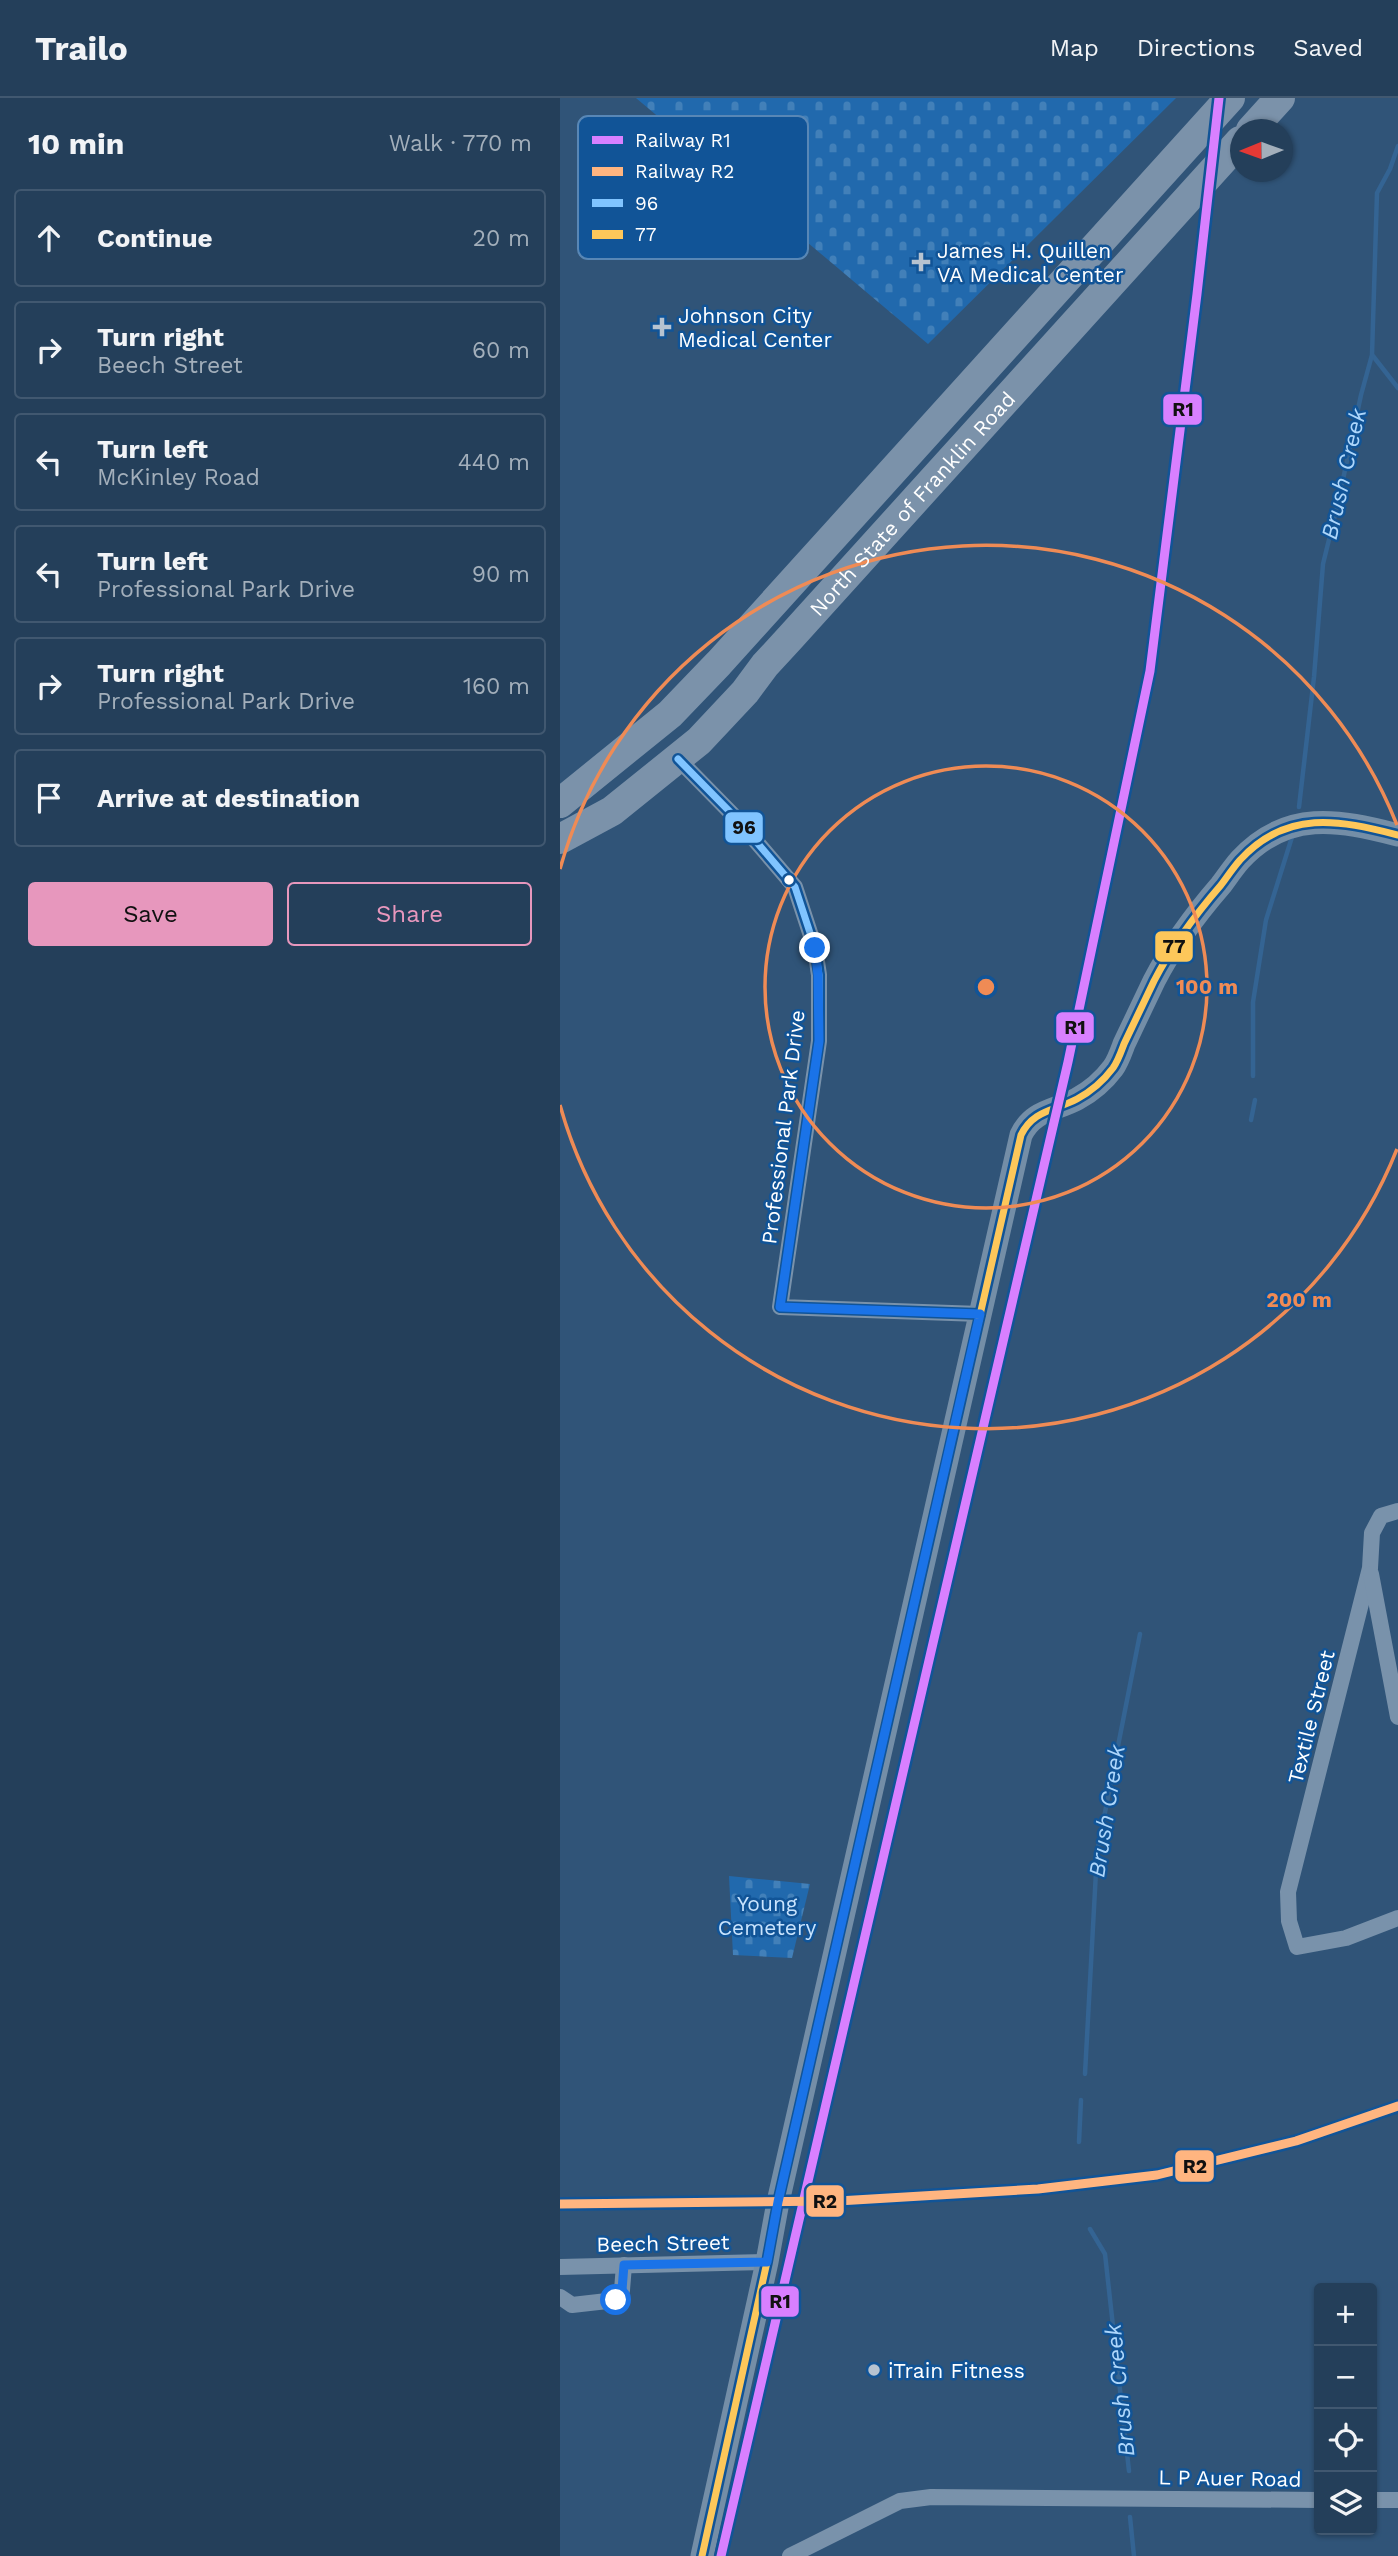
<!DOCTYPE html>
<meta charset="utf-8">
<style>
:root{--surface:#243f5a;--page:#2c4660;--text:#f1f3f6;--muted:#a3afbb;--line:#415870;--accent:#e797bd}
body{margin:0;font-family:"Work Sans",sans-serif;background:var(--page);color:var(--text)}
.controls{position:absolute;right:21px;bottom:21px;display:grid;overflow:hidden;border-radius:7px;box-shadow:0 2px 5px #0004}
.controls button{width:63px;height:63px;display:grid;place-items:center;padding:0;border:0;border-bottom:2px solid var(--line);background:var(--surface);color:var(--text);font:35px sans-serif}
.compass{position:absolute;left:670px;top:21px;width:63px;height:63px;border-radius:50%;background:var(--surface);box-shadow:0 2px 5px #0004;rotate:269deg}
.stop{position:absolute;width:21px;height:21px;margin:-16px;border:5px solid #1a73e8;border-radius:50%;background:#fff}
.stop.end{background:#1a73e8;border-color:#fff;box-shadow:0 2px 7px #0008}
.list{margin:0;padding:0;list-style:none}
h2{display:flex;justify-content:space-between;align-items:center;height:91px;margin:0;padding:0 28px;font-size:30px}
h2 small{font-size:23px;font-weight:400;color:var(--muted)}
.list li{display:grid;grid-template-columns:46px 1fr auto;gap:21px;align-items:center;box-sizing:border-box;height:98px;margin:0 14px 14px;padding:0 14px;border:2px solid var(--line);border-radius:7px}
.list b{display:block;font-size:26px;white-space:nowrap}
.list p{margin:0;font-size:23px;white-space:nowrap;color:var(--muted)}
.list em{font-size:23px;font-style:normal;color:var(--muted)}
.actions{display:flex;gap:14px;padding:21px 28px}
.actions a{flex:1;padding:16px 0;border:2px solid var(--accent);border-radius:7px;text-align:center;font-size:24px;color:var(--accent)}
.actions .main{background:var(--accent);color:#111}
.icon{flex:none;width:38px;height:38px;fill:none;stroke:currentColor;stroke-width:2;stroke-linecap:round;stroke-linejoin:round}
.map{position:relative;flex:none;width:838px;height:2458px;overflow:hidden}
header{display:flex;align-items:center;gap:42px;box-sizing:border-box;height:98px;padding:0 35px;background:var(--surface);border-bottom:2px solid var(--line)}
header strong{font-size:33px}
nav{display:flex;gap:38px;margin-inline-start:auto;font-size:24px}
main{display:flex}
aside{flex:1;background:var(--surface)}
.map>svg:first-child{display:block}
</style>
<header>
<strong>Trailo</strong>
<nav><a>Map</a><a>Directions</a><a>Saved</a></nav>
</header>
<main>
<aside>
<h2>10 min<small>Walk · 770 m</small></h2>
<ul class="list">
<li><svg class="icon" aria-label="ahead" viewBox="0 0 24 24"><path d="M12 20V5M6 11l6-6 6 6"/></svg><div><b>Continue</b></div><em>20 m</em></li>
<li><svg class="icon" aria-label="right" viewBox="0 0 24 24"><path d="M7 20v-9h11M14 6l5 5-5 5"/></svg><div><b>Turn right</b><p>Beech Street</p></div><em>60 m</em></li>
<li><svg class="icon" aria-label="left" viewBox="0 0 24 24"><path d="M17 20v-9H6M10 6l-5 5 5 5"/></svg><div><b>Turn left</b><p>McKinley Road</p></div><em>440 m</em></li>
<li><svg class="icon" aria-label="left" viewBox="0 0 24 24"><path d="M17 20v-9H6M10 6l-5 5 5 5"/></svg><div><b>Turn left</b><p>Professional Park Drive</p></div><em>90 m</em></li>
<li><svg class="icon" aria-label="right" viewBox="0 0 24 24"><path d="M7 20v-9h11M14 6l5 5-5 5"/></svg><div><b>Turn right</b><p>Professional Park Drive</p></div><em>160 m</em></li>
<li><svg class="icon" aria-label="arrive" viewBox="0 0 24 24"><path d="M6 21V4h12l-3 4 3 4H6"/></svg><div><b>Arrive at destination</b></div></li>
</ul>
<div class="actions"><a class="main">Save</a><a>Share</a></div>
</aside>
<div class="map">
<svg width="838" height="2458" viewBox="0 0 838 2458">
<defs>
<pattern id="cemetery-stones" width="16" height="16" patternUnits="userSpaceOnUse" patternTransform="scale(1.75)"><rect width="16" height="16" fill="#2169ad"/><path d="M2 7V4a2 2 0 0 1 4 0v3zM10 15v-3a2 2 0 0 1 4 0v3z" fill="#4280b9"/></pattern>
</defs>
<rect width="100%" height="100%" fill="#305478"/>
<g fill="url(#cemetery-stones)">
<polygon points="76,0 616,0 368,246"/>
<polygon points="169,1778 250,1786 232,1860 173,1857"/>
</g>
<g fill="none" stroke-linecap="round" stroke-linejoin="round">
<g stroke="#346493" stroke-width="4.5">
<polyline points="813,258 838,290"/>
<polyline points="739,709 754,579 763,466 778,405 801,297 812,257 817,95 830,71 838,48"/>
<polyline points="693,978 693,904 706,822 732,739"/>
<polyline points="691,1022 695,1002"/>
<polyline points="525,1976 537,1755 580,1536"/>
<polyline points="519,2044 521,2002"/>
<polyline points="530,2131 545,2156 569,2373"/>
<polyline points="570,2419 574,2458"/>
</g>
<g stroke="#7992ab" stroke-width="16">
<polyline points="118,661 176,720 235,789 255,850 259,877 259,943 220,1209 420,1216"/>
<polyline points="838,1413 821,1418 812,1435 810,1470 728,1794 729,1823 737,1849 786,1840 838,1820"/>
<polyline points="811,1476 838,1619"/>
<polyline points="0,2169 207,2164"/>
<polyline points="0,2199 12,2207 56,2202 62,2192 64,2167"/>
<polyline points="812,2402 838,2402"/>
<polyline points="230,2458 340,2403 371,2399 759,2402"/>
</g>
<path stroke="#748ea7" stroke-width="23" d="M142,2458L207,2164L218,2104L461,1037C473,1012 494,1013 517,1001C530,994 544,982 553,970C558,963 561,954 564,946C574,925 584,904 594,883C612,848 635,817 661,787C667,779 673,770 680,762C727,711 779,722 838,737"/>
<g stroke="#7b92aa" stroke-width="30">
<polyline points="691,32 720,0"/>
<polyline points="0,705 110,616 159,565 670,0"/>
<path id="s1" d="M0,741L52,713L139,643L185,594L205,567L229,541L680,43"/>
</g>
<g stroke="#115497" stroke-width="12">
<polyline id="bus-1" points="118,661 176,720 235,789 255,850 259,877 259,943 220,1209 420,1216"/>
</g>
<g stroke="#115497" stroke-width="12">
<path id="bus-2" d="M142,2458L207,2164L218,2104L461,1037C473,1012 494,1013 517,1001C530,994 544,982 553,970C558,963 561,954 564,946C574,925 584,904 594,883C612,848 635,817 661,787C667,779 673,770 680,762C727,711 779,722 838,737"/>
</g>
<use href="#bus-1" stroke="#80c4ff" stroke-width="7"/>
<use href="#bus-2" stroke="#fdc75a" stroke-width="7"/>
<g stroke="#115497" stroke-width="14">
<polyline id="rail-1" points="161,2458 508,964 590,573 637,196 659,0"/>
</g>
<g stroke="#115497" stroke-width="14">
<polyline id="rail-2" points="0,2106 278,2103 478,2091 597,2077 736,2043 838,2008"/>
</g>
<use href="#rail-1" stroke="#d880ff" stroke-width="9"/>
<use href="#rail-2" stroke="#ffb580" stroke-width="9"/>
</g>
<g fill="none" stroke-linecap="round" stroke-linejoin="round">
<polyline stroke="#1a73e8" stroke-width="9" points="56,2202 62,2192 64,2167 207,2164 218,2104 420,1216 220,1209 259,943 258,877 255,850"/>
</g>
<g fill="none" stroke="#ef8b55" stroke-width="3.5">
<circle cx="426" cy="889" r="221"/>
<path d="M837 1051A442 442 0 0 1 0 1007M0 771A442 442 0 0 1 837 727"/>
</g>
<g fill="#b7c3d0" stroke="#115497" stroke-width="2.5">
<path d="M357.5 153.5h7v7h7v7h-7v7h-7v-7h-7v-7h7z"/>
<path d="M98.5 218.5h7v7h7v7h-7v7h-7v-7h-7v-7h7z"/>
<circle cx="314" cy="2272" r="7"/>
</g>
<circle fill="#fff" stroke="#115497" stroke-width="2.5" cx="229" cy="782" r="6"/>
<g text-anchor="middle" dominant-baseline="central" stroke-width="5" stroke-linejoin="round" paint-order="stroke">
<g font-size="21" fill="#fff" stroke="#115497" text-anchor="start">
<text x="377" y="152">James H. Quillen<tspan x="377" dy="24">VA Medical Center</tspan></text>
<text x="118" y="217">Johnson City<tspan x="118" dy="24">Medical Center</tspan></text>
<text x="328" y="2272">iTrain Fitness</text>
</g>
<g font-size="21" fill="#fff" stroke="#115497">
<text stroke="none"><textPath href="#s1" startOffset="490">North State of Franklin Road</textPath></text>
<text transform="translate(223 1029) rotate(-83)">Professional Park Drive</text>
<text transform="translate(751 1619) rotate(-76)">Textile Street</text>
<text transform="translate(103 2145) rotate(-1)">Beech Street</text>
<text transform="translate(670 2380) rotate(1)">L P Auer Road</text>
</g>
<g font-size="21" fill="#c9e4fe" stroke="#115497">
<text x="207" y="1805">Young<tspan x="207" dy="24">Cemetery</tspan></text>
</g>
<g font-size="23" font-style="italic" fill="#add6fb" stroke="#115497">
<text transform="translate(784 376) rotate(-77)">Brush Creek</text>
<text transform="translate(547 1713) rotate(-81)">Brush Creek</text>
<text transform="translate(560 2292) rotate(-96)">Brush Creek</text>
</g>
</g>
<rect x="18" y="18" width="230" height="143" rx="10" fill="#115497" stroke="#5887b6" stroke-width="2"/>
<rect x="32" y="38" width="31" height="8" fill="#d880ff"/>
<rect x="32" y="69" width="31" height="9" fill="#ffb580"/>
<rect x="32" y="101" width="31" height="8" fill="#80c4ff"/>
<rect x="32" y="132" width="31" height="9" fill="#fdc75a"/>
<g font-size="19" fill="#fff">
<text x="75" y="49">Railway R1</text>
<text x="75" y="80">Railway R2</text>
<text x="75" y="112">96</text>
<text x="75" y="143">77</text>
</g>
<circle cx="426" cy="889" r="10" fill="#ef8b55" stroke="#115497" stroke-width="3.5"/>
<g font-size="21" text-anchor="middle" font-weight="bold" fill="#ef8b55" stroke="#115497" stroke-width="5" stroke-linejoin="round" paint-order="stroke">
<text x="647" y="896">100 m</text>
<text x="739" y="1209">200 m</text>
</g>
<g stroke="#115497" stroke-width="2.5">
<rect x="602" y="295" width="41" height="33" rx="7" fill="#d880ff"/>
<rect x="164" y="713" width="40" height="33" rx="7" fill="#80c4ff"/>
<rect x="594" y="832" width="40" height="33" rx="7" fill="#fdc75a"/>
<rect x="495" y="913" width="40" height="33" rx="7" fill="#d880ff"/>
<rect x="614" y="2051" width="41" height="34" rx="7" fill="#ffb580"/>
<rect x="245" y="2086" width="40" height="34" rx="7" fill="#ffb580"/>
<rect x="200" y="2187" width="40" height="33" rx="7" fill="#d880ff"/>
</g>
<g font-size="19" text-anchor="middle" font-weight="bold" fill="#111">
<text x="623" y="318">R1</text>
<text x="184" y="736">96</text>
<text x="614" y="855">77</text>
<text x="515" y="936">R1</text>
<text x="635" y="2075">R2</text>
<text x="265" y="2110">R2</text>
<text x="220" y="2210">R1</text>
</g>
</svg>
<div class="controls">
<button>+</button>
<button>−</button>
<button><svg class="icon" aria-label="locate" viewBox="0 0 24 24"><circle cx="12" cy="12" r="6"/><path d="M12 2v4M12 18v4M2 12h4M18 12h4"/></svg></button>
<button><svg class="icon" aria-label="layers" viewBox="0 0 24 24"><path d="M12 4l9 5-9 5-9-5zM3 14l9 5 9-5"/></svg></button>
</div>
<svg class="compass" viewBox="-18 -18 36 36"><path d="M0-13l5 13h-10z" fill="#e53935"/><path d="M0 13l5-13h-10z" fill="#a3afbb"/></svg>
<div class="stop" style="left:56px;top:2202px"></div>
<div class="stop end" style="left:255px;top:850px"></div>
</div>
</main>
